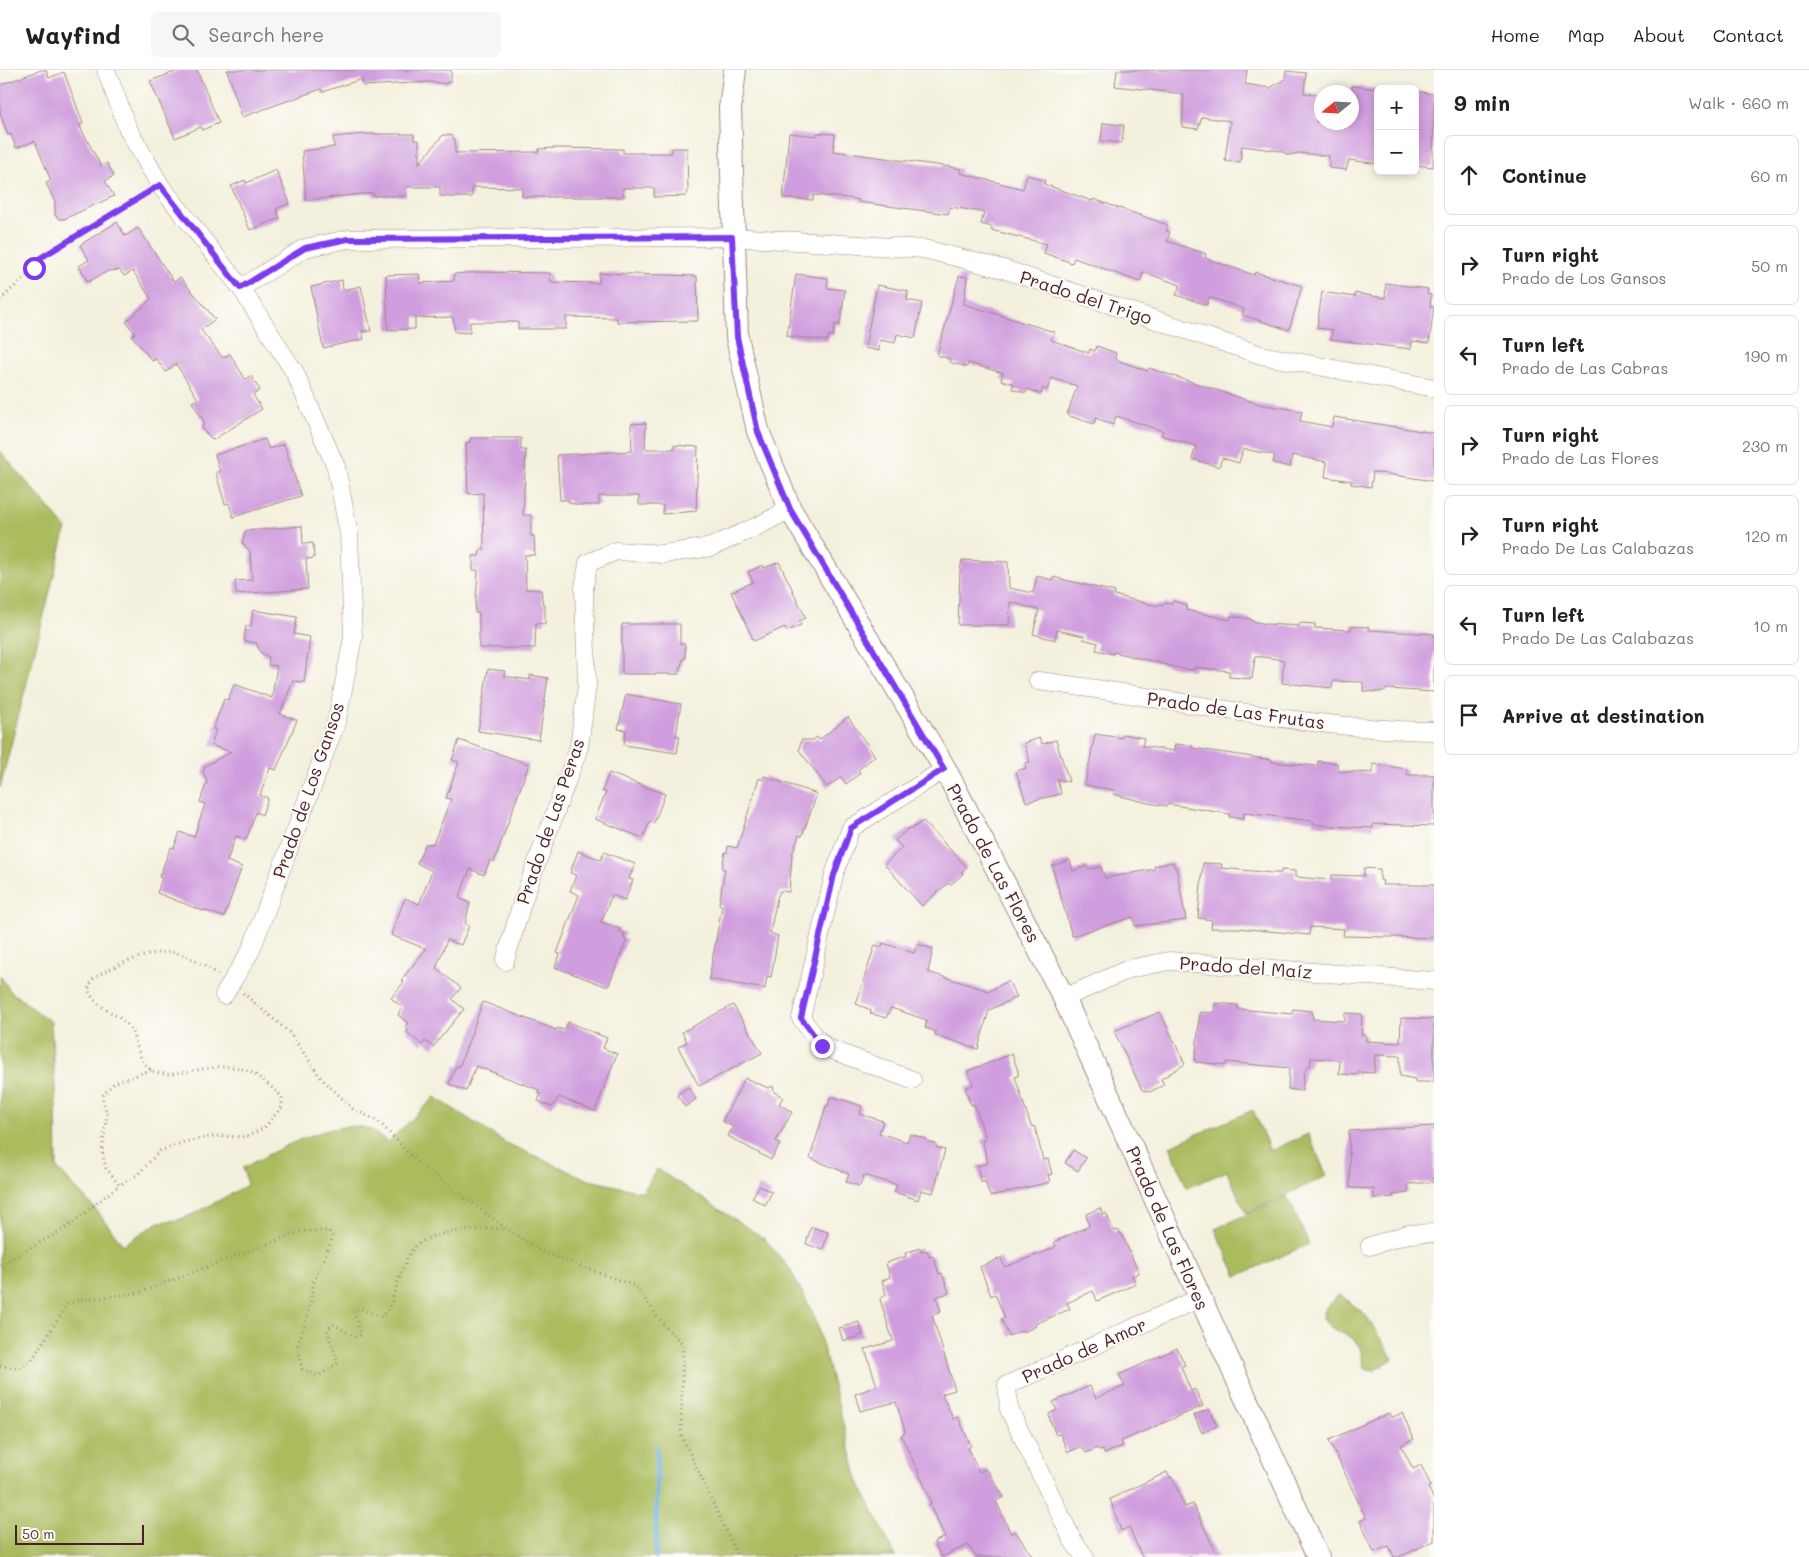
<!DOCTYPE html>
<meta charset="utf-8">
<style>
:root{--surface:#fff;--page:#f6f6f6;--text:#202124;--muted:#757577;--line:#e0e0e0}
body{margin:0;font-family:Mali,sans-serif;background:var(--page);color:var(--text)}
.controls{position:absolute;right:15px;top:15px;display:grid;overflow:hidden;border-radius:8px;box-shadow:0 2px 8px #0003}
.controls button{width:45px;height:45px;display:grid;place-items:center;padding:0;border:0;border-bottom:1px solid var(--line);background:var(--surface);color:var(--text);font:25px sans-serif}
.compass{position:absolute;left:1314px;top:15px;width:45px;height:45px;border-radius:50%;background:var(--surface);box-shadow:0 2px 8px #0003;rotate:252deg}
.scale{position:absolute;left:15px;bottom:12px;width:129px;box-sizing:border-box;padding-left:5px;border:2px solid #4a1f2b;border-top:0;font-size:14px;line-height:18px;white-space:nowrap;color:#4a1f2b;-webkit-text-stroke:4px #fdfcf7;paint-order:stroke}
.stop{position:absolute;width:15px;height:15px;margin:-11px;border:4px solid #7c3aed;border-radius:50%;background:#fff}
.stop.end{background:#7c3aed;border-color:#fff;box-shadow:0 1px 5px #0008}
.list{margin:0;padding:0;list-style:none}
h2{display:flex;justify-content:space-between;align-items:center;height:65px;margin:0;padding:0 20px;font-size:21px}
h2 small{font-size:16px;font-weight:400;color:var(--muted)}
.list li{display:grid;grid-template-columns:32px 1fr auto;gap:15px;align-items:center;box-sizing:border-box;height:80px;margin:0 10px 10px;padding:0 10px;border:1px solid var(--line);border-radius:8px}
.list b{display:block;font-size:19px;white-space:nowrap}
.list p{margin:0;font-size:16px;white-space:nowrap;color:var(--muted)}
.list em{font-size:16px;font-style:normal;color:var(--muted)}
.icon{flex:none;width:28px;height:28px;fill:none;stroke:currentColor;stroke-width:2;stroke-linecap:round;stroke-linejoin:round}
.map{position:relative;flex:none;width:1434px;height:1487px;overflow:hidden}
header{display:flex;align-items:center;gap:30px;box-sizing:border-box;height:70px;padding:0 25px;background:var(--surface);border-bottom:1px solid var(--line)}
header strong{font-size:24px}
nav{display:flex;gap:28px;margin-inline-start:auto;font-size:18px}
.search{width:350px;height:45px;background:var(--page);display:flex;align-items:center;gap:12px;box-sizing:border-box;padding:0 18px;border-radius:8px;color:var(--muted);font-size:19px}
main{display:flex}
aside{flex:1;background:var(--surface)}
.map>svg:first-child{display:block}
</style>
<header>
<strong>Wayfind</strong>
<div class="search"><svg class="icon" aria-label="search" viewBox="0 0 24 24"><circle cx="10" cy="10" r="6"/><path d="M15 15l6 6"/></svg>Search here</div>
<nav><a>Home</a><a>Map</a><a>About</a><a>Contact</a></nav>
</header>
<main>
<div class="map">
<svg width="1434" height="1487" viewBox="0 0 1434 1487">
<rect width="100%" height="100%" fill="#fdfcf7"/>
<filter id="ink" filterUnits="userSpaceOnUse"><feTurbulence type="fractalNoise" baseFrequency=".02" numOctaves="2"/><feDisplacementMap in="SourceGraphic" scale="10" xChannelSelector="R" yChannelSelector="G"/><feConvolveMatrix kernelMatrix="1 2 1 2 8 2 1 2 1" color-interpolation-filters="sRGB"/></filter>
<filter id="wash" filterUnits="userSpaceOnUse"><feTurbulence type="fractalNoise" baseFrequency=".0096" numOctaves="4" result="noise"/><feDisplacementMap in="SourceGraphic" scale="20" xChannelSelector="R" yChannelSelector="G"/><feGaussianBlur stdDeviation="1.12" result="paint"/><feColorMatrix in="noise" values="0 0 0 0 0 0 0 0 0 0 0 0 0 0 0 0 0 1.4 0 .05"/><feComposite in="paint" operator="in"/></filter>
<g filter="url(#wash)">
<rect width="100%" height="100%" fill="#f3f0dd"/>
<g fill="#abbc5f" stroke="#7a6e45">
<polygon points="0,381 66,458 0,718"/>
<path d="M0,905L10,921L51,952L56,1034L57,1098L98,1142L123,1175L159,1152L178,1150L198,1142L247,1115L243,1098C271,1083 337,1046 369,1059C375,1062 382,1068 388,1072L435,1027L506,1073L589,1110L643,1122L657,1099L765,1169L790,1199L815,1247L858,1410L896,1487H0Z"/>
<polygon points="1253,1040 1270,1081 1308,1064 1327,1106 1246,1143 1227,1101 1187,1118 1170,1076"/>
<polygon points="1287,1126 1309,1174 1237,1206 1215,1159"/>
<path d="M1339,1224L1365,1244L1393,1289L1375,1300L1364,1298C1362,1253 1332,1271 1323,1247C1324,1234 1332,1233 1339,1224Z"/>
</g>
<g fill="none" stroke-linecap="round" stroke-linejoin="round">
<polyline stroke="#68afdf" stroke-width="5" points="656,1487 657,1377"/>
</g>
<g id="blocks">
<g fill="#d09ede">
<polygon points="41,0 46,0 49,8 64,2 83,53 79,55 101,96 107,93 114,106 105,111 114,126 64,149 59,149 55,145 55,132 46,113 51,111 35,71 16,78 11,64 8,65 0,43 0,15"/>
<polygon points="180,0 197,0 219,53 202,60 201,57 175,68 150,11"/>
<polygon points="227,0 451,0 451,12 447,12 447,14 429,12 363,16 362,9 322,22 321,19 242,47"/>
<polygon points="1117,0 1247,0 1245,14 1270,18 1285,9 1286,1 1306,3 1304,23 1319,25 1316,52 1352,52 1352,16 1378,19 1378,94 1349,90 1346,100 1329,98 1329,86 1299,83 1288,85 1281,81 1242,76 1240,92 1225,91 1230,51 1202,47 1198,59 1182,57 1184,24 1115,16"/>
<polygon points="1415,21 1434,24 1433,97 1415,95"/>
<polygon points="1103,53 1124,55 1122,73 1101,71"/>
<polygon points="789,63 817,66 817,63 835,64 833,81 951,97 961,99 960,103 1023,119 1027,105 1045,110 1044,114 1092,131 1093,129 1168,155 1166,161 1170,162 1167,171 1206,184 1205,188 1254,205 1255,202 1302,216 1289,260 1242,245 1244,239 1209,227 1207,235 1176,225 1180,215 1143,202 1140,212 1074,188 1072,193 1044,183 1047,174 991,160 992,157 981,154 984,142 950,137 948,144 858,132 859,130 848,128 813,125 813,130 783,128"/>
<polygon points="365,64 414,64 414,70 419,70 419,94 443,65 451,65 455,70 455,83 539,82 539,79 555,78 623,79 623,83 672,83 672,78 687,78 688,122 686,126 654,127 654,118 623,118 623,127 522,127 522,118 472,117 472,127 452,127 440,126 440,117 406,117 406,126 373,126 373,123 306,130 302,81 334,77 333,67"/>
<polygon points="276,100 290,133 276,139 280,148 250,160 231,116 245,110 246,113"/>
<polygon points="117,152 125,166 138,158 174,212 180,207 215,249 201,260 223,288 230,284 245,309 251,306 260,320 253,325 262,339 213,370 202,359 204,351 192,332 198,329 176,294 166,302 156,289 152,291 132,266 135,263 126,252 151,229 133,201 124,206 120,200 108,201 88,212 79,196 89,190 80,175"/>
<polygon points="479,202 550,203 551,212 599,213 599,203 697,206 698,251 617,252 617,248 566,247 566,259 518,259 518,252 470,252 470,263 455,262 453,247 415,248 415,259 388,260 386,205 419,204 420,213 454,211 454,204"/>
<polygon points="796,204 828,208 827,218 845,220 840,255 835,254 833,266 829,265 828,271 787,266"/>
<polygon points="959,206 967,207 964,234 1054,262 1051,270 1089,283 1090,279 1095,281 1097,276 1116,283 1115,288 1119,291 1148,301 1149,298 1259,334 1302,341 1300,351 1332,357 1334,347 1434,363 1434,411 1373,402 1371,417 1351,414 1352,411 1325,407 1327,392 1292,385 1290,397 1273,393 1275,385 1243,379 1239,393 1222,388 1219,397 1192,389 1196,376 1161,365 1163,361 1116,346 1113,355 1096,348 1094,354 1067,345 1077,316 1051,308 1047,320 1043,318 1041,324 1027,319 1026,323 1012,319 1014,314 1001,310 1003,303 968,293 967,297 949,292 950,289 937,285"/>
<polygon points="342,210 343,220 361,216 371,261 362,261 364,269 323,278 311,217"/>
<polygon points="1386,213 1428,219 1427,224 1431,225 1430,237 1434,237 1429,273 1412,271 1411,279 1344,271 1331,269 1332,260 1317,258 1322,222 1355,227 1355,223 1385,228"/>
<polygon points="877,215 908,221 907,230 922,233 915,268 897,264 895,273 880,270 879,281 865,278"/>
<polygon points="646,353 645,379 674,379 674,375 698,377 696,441 663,444 663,435 639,435 639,426 599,426 599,435 580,435 569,433 569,430 560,430 557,385 632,381 631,354"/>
<polygon points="470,368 521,368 521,380 526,380 523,445 531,445 531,466 534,466 535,485 525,485 526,519 541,520 543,535 545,534 545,554 536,553 535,578 479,578 479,543 475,543 478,500 473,500 473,486 479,486 480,480 484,480 483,423 468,424 466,373 470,372"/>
<polygon points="265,369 269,379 284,374 301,426 233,447 229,433 225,434 216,403 220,401 215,385"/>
<polygon points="302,456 303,474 313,473 314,488 306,489 308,519 236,524 235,511 252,510 250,481 242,473 246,461"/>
<polygon points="962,490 1008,492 1009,518 1033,523 1037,506 1053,510 1053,507 1115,522 1114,525 1157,536 1158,534 1163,535 1164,533 1172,534 1173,531 1187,535 1186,540 1230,550 1231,546 1251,549 1251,551 1267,554 1299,556 1299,553 1315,554 1315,558 1351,560 1351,556 1369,557 1369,560 1434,564 1434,622 1388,619 1380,622 1363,621 1363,612 1333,611 1332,618 1282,613 1284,590 1255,586 1252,609 1229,607 1229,601 1194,597 1194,600 1179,598 1114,582 1113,584 1096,580 1098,573 1083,569 1084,566 1057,560 1055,570 1033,564 1039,540 1010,532 1009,555 958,555 960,501"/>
<polygon points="779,492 806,548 799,551 801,555 787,561 785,557 754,571 731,522 753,512 748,502 763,495 764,498"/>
<polygon points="253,540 297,547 294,564 310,567 304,612 293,611 280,644 297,650 276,700 270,698 260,725 268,728 262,745 256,742 246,770 236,766 227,791 242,797 224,847 203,840 203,841 157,823 162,808 159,807 171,777 174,778 180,762 194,767 205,734 200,732 207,711 203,702 205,696 231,682 211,675 216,660 213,659 224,629 228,630 234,614 272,628 277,596 268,595 269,587 261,583 256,573 244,571 246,556 251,556"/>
<polygon points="622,554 680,554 680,574 685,574 685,589 683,589 679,604 622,604"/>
<polygon points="488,599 505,601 504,606 530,610 530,605 548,608 539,670 478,661"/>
<polygon points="626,624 681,634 676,666 680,666 677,683 624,675 626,660 618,659"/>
<polygon points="848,647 875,686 858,700 860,703 846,714 841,707 827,717 799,680 801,670 813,670 817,667 819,670"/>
<polygon points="1095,664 1122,668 1123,664 1144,668 1142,676 1174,681 1175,674 1193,676 1192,678 1272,690 1272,692 1317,696 1318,691 1337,693 1338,701 1373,703 1373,694 1407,699 1407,705 1434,705 1434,756 1373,754 1373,758 1330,756 1313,754 1313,751 1244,743 1243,749 1229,747 1230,744 1167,734 1167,736 1148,733 1113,724 1114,720 1085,715"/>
<polygon points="1040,668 1042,674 1056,670 1069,712 1057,709 1061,724 1026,732 1016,701 1026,698 1025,693 1030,692 1024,673"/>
<polygon points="459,670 529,694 494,792 490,790 484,805 470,799 459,828 470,833 465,854 469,856 461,875 447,870 436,898 461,918 452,929 464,939 433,977 425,971 422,975 407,962 408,960 405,957 408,953 398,945 402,937 391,928 404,912 401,910 426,879 391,865 405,828 419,834 432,801 417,793 425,774 433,774 451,729 446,728 459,692 452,690"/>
<polygon points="609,703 665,724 654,753 650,751 643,768 595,749 606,722 602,721"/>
<polygon points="764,706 817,724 802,766 799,765 792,785 789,822 780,821 777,828 770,863 778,866 771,907 767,906 765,919 709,909 722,836 719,834 725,799 722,799 725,782 727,783 728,776 737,778 759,708 763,710"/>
<polygon points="923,751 967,797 961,802 963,804 950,815 948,813 922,836 884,794 902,778 895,770 909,758 911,759"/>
<polygon points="578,781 601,790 604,782 635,794 629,809 633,810 625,830 612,825 601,852 620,859 619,861 625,863 623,868 627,869 608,917 555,897 560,884 557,883 579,825 570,821 576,805 570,803"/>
<polygon points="1070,790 1073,801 1087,796 1088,799 1101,797 1105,808 1155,799 1154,796 1173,792 1174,797 1176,797 1186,850 1135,856 1133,847 1072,866 1052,796"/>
<polygon points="1203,793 1222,794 1221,798 1272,803 1281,803 1281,800 1295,801 1295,807 1331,810 1332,805 1364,806 1364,798 1380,799 1380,810 1383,811 1382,815 1434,815 1434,868 1343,866 1344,859 1310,857 1309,865 1237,858 1211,858 1212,850 1198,848"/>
<polygon points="883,873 914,883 917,874 933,879 928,902 989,921 1008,911 1017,927 989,940 978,979 935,965 936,962 925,958 927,950 891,938 886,948 870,943 871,940 856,934 875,875 882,877"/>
<polygon points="483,932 556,960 557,958 564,960 568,952 607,968 603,978 617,984 595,1041 559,1027 552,1037 538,1031 541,1024 538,1023 539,1020 476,996 466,1021 449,1014 456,996 459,997"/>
<polygon points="1215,933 1238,935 1238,939 1292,944 1293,939 1312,941 1313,949 1345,951 1345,943 1362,944 1361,965 1366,965 1366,971 1400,973 1401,948 1434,949 1434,1012 1415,1012 1415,1009 1400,1006 1400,986 1375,985 1374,1003 1358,1002 1358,1005 1339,1004 1340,990 1311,988 1310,996 1308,996 1304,1003 1302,1021 1288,1019 1289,998 1226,992 1226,995 1195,992 1200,942 1214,943"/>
<polygon points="733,935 762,983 699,1016 678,977 687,972 682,962"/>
<polygon points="1160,942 1185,994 1161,1009 1164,1015 1149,1022 1142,1020 1114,961"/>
<polygon points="1012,984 1018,1001 1018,1006 1015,1007 1031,1056 1035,1057 1043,1090 1048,1089 1052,1104 1048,1105 1050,1112 990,1126 985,1112 981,1112 977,1096 988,1093 982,1070 986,1069 974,1034 971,1035 965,1018 973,1015 968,1001"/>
<polygon points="745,1008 768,1018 773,1016 774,1022 783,1027 779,1034 792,1042 776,1071 780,1074 771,1090 728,1066 733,1057 722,1051"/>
<polygon points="688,1017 696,1029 685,1037 677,1025"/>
<polygon points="834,1027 862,1036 860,1044 883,1051 879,1063 907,1072 910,1064 927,1069 927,1071 936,1074 936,1077 945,1080 933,1123 921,1120 918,1130 894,1122 897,1115 864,1105 860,1116 846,1112 849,1104 810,1088 826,1036 828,1036 830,1028"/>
<polygon points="1434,1056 1434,1112 1408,1114 1408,1123 1393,1125 1393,1127 1374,1128 1374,1119 1350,1118 1349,1061"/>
<polygon points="1073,1080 1086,1088 1078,1101 1065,1093"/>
<polygon points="759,1116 772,1122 765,1135 752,1128"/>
<polygon points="1100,1138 1103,1145 1106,1143 1114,1161 1118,1160 1122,1165 1139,1203 1132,1206 1136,1214 1097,1231 1093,1221 1067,1233 1070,1239 1035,1254 1036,1256 1024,1262 1023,1260 1009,1266 1001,1249 1005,1248 995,1224 991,1226 980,1197 1001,1188 1005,1197 1054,1178 1056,1176 1054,1172 1089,1156 1086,1144"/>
<polygon points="811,1157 828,1162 823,1180 806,1174"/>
<polygon points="920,1178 921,1182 927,1180 929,1187 933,1186 939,1204 942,1203 949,1223 936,1227 941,1242 932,1245 955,1320 942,1324 953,1349 958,1347 971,1376 968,1378 979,1402 985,1399 988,1401 1004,1427 996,1431 1011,1464 1015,1461 1033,1487 976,1487 968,1475 941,1487 934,1472 945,1467 929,1434 931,1433 929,1425 901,1365 905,1363 904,1358 896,1332 860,1341 855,1324 877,1316 865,1279 893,1271 880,1229 886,1224 882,1211 890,1207 886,1193 906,1186 905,1183"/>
<polygon points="859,1252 863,1265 843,1271 839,1258"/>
<polygon points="1177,1278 1185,1295 1181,1297 1191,1321 1195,1319 1203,1336 1121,1371 1123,1376 1104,1384 1103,1380 1100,1381 1098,1378 1086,1383 1081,1377 1068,1382 1060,1364 1056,1365 1050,1350 1049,1344 1057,1340 1053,1332 1090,1316 1096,1328 1125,1316 1119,1305"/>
<polygon points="1209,1339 1217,1356 1202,1363 1194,1345"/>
<polygon points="1389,1343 1391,1348 1402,1343 1414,1369 1401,1375 1413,1399 1421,1395 1431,1416 1428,1417 1434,1430 1434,1471 1399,1487 1394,1487 1389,1476 1374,1482 1360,1451 1366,1448 1329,1370"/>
<polygon points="1167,1402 1170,1408 1172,1407 1185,1437 1193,1434 1218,1487 1142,1487 1129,1457 1121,1461 1110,1429"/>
</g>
</g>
</g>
<g filter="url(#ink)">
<use href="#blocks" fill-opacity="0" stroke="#9e8884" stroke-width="1"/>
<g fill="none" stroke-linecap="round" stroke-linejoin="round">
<g stroke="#9e8884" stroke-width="19">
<g id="minor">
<polyline points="106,0 128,59 160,115 241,218 295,303 336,397 349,464 353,567 337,650 251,880 224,925"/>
<polyline points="241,218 305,178 348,169 732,167 924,179 1003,199 1261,285 1434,318"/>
<path d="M1038,611C1170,627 1300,659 1434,661"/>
<polyline points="505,891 522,833 579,677 587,615 584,518 588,493 616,481 663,484 711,477 760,455 790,439"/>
<polyline points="1064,928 1129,899 1169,891 1434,911"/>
<polyline points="912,1010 822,976 801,948 834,805 851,758 945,699"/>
<polyline points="1370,1176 1408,1164 1434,1163"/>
<polyline points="1085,1487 1073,1471 1009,1339 1007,1315 1200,1228"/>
</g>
</g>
<g stroke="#9e8884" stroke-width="24">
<polyline id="tertiary" points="735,0 730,39 737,267 758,361 790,439 945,699 1064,928 1318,1487"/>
</g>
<g stroke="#9e8884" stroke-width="3" stroke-dasharray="1 4" stroke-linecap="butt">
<polyline points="0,230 32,201 37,190 146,122"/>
<polyline points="243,923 290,963 321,1008 353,1039 378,1051 417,1092 506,1158 542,1182 635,1216 665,1256 683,1274 681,1364 738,1487"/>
<path d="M151,1000L114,1013L102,1026L107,1044L102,1081L106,1098L119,1115L137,1105L160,1081L184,1072L216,1066L246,1067L264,1058L282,1037V1027C246,992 234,993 186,1002C174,1004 164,1006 153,1001C138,993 137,970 130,958C122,946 106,942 97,932C93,929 91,924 88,920C90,915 92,909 96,907C113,895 156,878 177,883C192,888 206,895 218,905"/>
<polyline points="0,1195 68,1157 119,1115"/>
<path d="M0,1296L19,1298L31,1291L67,1235L78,1230L139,1223L301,1161H329L333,1167L313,1214L308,1244L298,1275L302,1299L318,1306L338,1293L327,1260L333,1254L356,1267L361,1265L354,1241L360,1238L381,1247L388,1240C394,1225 404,1190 413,1179C429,1158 479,1160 505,1158"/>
</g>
<use href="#minor" stroke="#fff" stroke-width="18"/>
<use href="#tertiary" stroke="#fff" stroke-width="22"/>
</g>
</g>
<g fill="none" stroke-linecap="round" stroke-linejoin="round" filter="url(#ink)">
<polyline stroke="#7c3aed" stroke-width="6" points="34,198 37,190 160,115 240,218 305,178 348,169 732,167 737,267 758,362 790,439 944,699 851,758 834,805 801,948 822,976"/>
</g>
<g text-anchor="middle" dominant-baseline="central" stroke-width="4" stroke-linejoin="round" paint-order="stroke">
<g font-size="18" fill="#4a1f2b" stroke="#fdfcf7">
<text transform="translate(1086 227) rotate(18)">Prado del Trigo</text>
<text transform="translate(1236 640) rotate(8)">Prado de Las Frutas</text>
<text transform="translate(308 720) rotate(-71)">Prado de Los Gansos</text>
<text transform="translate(550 751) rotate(-71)">Prado de Las Peras</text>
<text transform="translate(994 793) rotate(62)">Prado de Las Flores</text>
<text transform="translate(1246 897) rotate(4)">Prado del Maíz</text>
<text transform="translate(1168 1158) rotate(66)">Prado de Las Flores</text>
<text transform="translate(1084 1280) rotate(-24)">Prado de Amor</text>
</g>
</g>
</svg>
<div class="controls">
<button>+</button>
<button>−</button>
</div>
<svg class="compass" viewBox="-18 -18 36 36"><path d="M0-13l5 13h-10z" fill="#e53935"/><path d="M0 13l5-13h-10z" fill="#757577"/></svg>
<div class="scale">50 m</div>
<div class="stop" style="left:34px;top:198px"></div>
<div class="stop end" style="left:822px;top:976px"></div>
</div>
<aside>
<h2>9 min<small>Walk · 660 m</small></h2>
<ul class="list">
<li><svg class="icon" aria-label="ahead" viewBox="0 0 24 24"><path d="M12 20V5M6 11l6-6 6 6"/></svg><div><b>Continue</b></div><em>60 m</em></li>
<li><svg class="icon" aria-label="right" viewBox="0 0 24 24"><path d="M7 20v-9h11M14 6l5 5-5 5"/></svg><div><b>Turn right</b><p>Prado de Los Gansos</p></div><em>50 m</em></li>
<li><svg class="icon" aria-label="left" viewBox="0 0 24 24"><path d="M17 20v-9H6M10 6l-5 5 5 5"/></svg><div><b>Turn left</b><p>Prado de Las Cabras</p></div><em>190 m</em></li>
<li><svg class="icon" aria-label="right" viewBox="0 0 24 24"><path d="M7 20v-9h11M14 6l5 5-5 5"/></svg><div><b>Turn right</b><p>Prado de Las Flores</p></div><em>230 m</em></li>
<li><svg class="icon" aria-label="right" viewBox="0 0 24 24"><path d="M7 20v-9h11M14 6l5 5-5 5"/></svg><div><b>Turn right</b><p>Prado De Las Calabazas</p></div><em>120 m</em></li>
<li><svg class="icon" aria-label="left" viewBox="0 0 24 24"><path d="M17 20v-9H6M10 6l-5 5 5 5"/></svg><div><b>Turn left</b><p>Prado De Las Calabazas</p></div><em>10 m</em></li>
<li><svg class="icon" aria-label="arrive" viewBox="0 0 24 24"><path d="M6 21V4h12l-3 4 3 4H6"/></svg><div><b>Arrive at destination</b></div></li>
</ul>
</aside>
</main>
